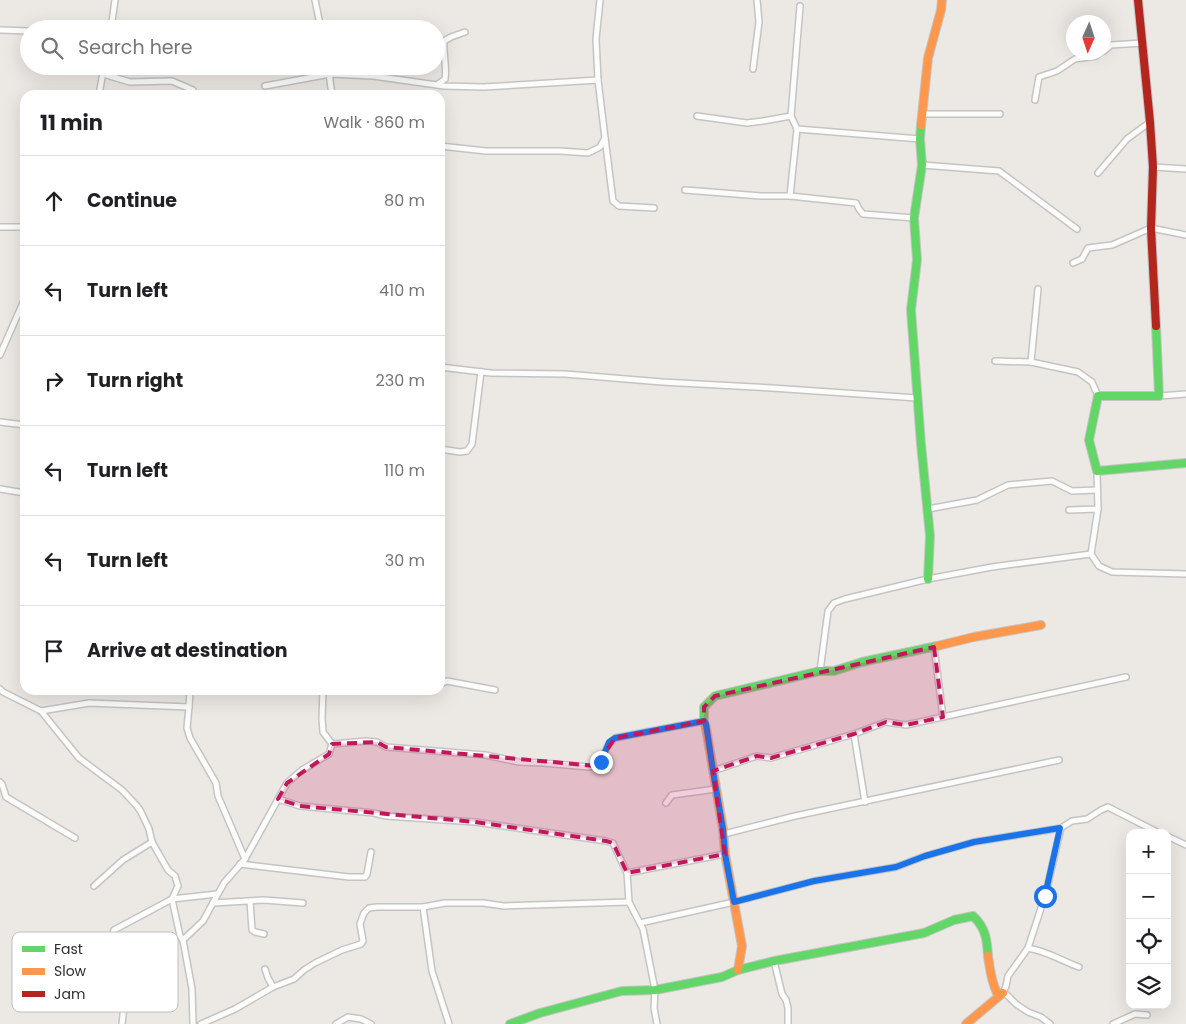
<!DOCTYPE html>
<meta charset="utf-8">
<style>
:root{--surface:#fff;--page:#f6f6f6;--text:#202124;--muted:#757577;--line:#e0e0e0}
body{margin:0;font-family:Poppins,sans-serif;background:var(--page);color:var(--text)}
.controls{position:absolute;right:15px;bottom:15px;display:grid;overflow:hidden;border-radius:10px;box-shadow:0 5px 20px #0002}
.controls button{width:45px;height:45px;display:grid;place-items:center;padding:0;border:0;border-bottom:1px solid var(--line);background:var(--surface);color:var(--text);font:25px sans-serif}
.compass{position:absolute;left:1066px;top:15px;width:45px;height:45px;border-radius:50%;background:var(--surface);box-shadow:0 5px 20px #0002;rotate:183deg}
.stop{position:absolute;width:15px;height:15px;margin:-11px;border:4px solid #1a73e8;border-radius:50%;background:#fff}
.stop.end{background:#1a73e8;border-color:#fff;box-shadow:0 1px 5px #0008}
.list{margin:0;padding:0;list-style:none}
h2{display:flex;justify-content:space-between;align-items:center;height:65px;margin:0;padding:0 20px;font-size:21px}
h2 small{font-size:16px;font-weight:400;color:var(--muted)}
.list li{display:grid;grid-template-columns:32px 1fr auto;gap:15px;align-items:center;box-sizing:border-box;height:90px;padding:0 20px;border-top:1px solid var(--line)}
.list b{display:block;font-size:19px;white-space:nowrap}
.list em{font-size:16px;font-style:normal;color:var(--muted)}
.icon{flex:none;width:28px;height:28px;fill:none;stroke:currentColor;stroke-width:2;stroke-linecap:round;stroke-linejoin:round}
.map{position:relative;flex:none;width:1186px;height:1024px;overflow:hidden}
.search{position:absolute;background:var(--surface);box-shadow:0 5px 20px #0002;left:20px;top:20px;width:425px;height:55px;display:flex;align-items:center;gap:12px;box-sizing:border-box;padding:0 18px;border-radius:28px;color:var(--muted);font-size:19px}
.panel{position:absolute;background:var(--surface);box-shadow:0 5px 20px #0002;left:20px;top:90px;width:425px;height:605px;border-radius:15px}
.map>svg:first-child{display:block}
</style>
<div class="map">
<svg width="1186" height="1024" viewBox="0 0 1186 1024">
<rect width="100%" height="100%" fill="#ece8e4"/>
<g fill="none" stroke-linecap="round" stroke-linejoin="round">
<g stroke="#c5c4c5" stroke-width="8">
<g id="street">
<polyline points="315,0 321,29"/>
<polyline points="46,29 53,25 81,29"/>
<polyline points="111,29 115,0"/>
<polyline points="0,30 29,31"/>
<polyline points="1104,51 1111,45 1142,43"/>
<polyline points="328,66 332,95"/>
<polyline points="753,69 759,22 757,0"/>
<polyline points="103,74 130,82 172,81 193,90 193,95"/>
<path d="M438,84L445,79C447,66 443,54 444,41L451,37L465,32"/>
<polyline points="265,86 330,74 373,76 444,86 484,87 598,80"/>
<polyline points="99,95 104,66"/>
<polyline points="1035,100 1039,77 1057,71 1075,59 1096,56 1101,52"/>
<polyline points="922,114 1000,114"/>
<polyline points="697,116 747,123 763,121 791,116 797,129 790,196"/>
<polyline points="791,116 800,6"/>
<polyline points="797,129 920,139"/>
<polyline points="605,138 613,201 619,206 654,208"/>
<polyline points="440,146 486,151 560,151 588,153 600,147 605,138 598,80 596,39 600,0"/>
<polyline points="922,165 999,171 1077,229"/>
<polyline points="1153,167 1186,169"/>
<polyline points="1098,173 1127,139 1150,122"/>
<polyline points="685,190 761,196 790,196 856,203 859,209 863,214 914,218"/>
<polyline points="0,227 25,227"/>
<polyline points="1073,263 1082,259 1088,248 1112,245 1151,228 1186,235"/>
<polyline points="1038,289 1031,362 1078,372 1092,382 1098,396"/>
<polyline points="0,355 25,298"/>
<polyline points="995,361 1031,362"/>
<polyline points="440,367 491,373 565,374 662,382 772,388 917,398"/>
<polyline points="1159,396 1186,394"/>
<polyline points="0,422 25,425"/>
<polyline points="440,449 460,452 467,451 472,444 481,372"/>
<polyline points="0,489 25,493"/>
<polyline points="928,509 977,500 1008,485 1052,481 1072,491 1097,490"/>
<polyline points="1098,509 1091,554 1099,566 1112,572 1186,574"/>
<polyline points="1069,510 1098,509 1097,471"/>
<polyline points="934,647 943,717"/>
<polyline points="820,671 828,611 834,603 845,599 928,579 992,567 1091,554"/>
<polyline points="440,684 447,681 495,690"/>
<polyline points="0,689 3,692 41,711 79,758 122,790 137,806 141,812 149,829 152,842 168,870 175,876 178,886 172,899 180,936 183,940 192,989 193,1024"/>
<path d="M323,690L322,718L323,732L332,744L366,741L377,742L386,747L485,755L519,762L543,763L589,767C608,764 601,747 615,738L704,721"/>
<polyline points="189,707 187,728 190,738 216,783 218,796 245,859"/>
<polyline points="41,711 89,703 189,707 190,690"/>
<polyline points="854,734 865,802"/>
<polyline points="713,771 757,756 771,758 854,734 886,722 906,725 1126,677"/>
<polyline points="0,782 2,784 6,797 75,838"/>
<polyline points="278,799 300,806 374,813 386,816 475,822 606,841 613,843 627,873"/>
<polyline points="666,803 672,795 716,789"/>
<polyline points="724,834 795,816 1059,760"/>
<polyline points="1167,836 1186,845"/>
<polyline points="240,864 349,877 365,877 367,874 371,852"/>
<polyline points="94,886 123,860 152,842"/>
<polyline points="250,901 252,930 255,932 264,934"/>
<polyline points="213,903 264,900 303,903"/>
<polyline points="423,907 432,971 449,1024"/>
<polyline points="640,923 734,902 814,881 896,867 925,856 974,842 1061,828 1072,821 1087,819 1101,810 1108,807 1159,833"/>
<polyline points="183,940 203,921 224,883 245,859 287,783 302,770 329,754 332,744"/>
<path d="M1028,948C1047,951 1062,961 1079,967"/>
<polyline points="774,961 782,994 786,1000 788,1008 788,1024"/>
<polyline points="265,969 268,978 273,987 294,979 304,970 315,963 342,950 361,944 363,941 360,924 362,918 364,913 369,908 377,907 423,907 445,903 483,903 504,906 629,902"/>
<path d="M122,1024C123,1016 124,1008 124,1000C124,980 107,946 114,930L172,899L217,894"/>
<polyline points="201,1024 235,1009 273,987"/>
<polyline points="336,1024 348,1017 361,1019 371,1024"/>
<polyline points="657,1024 654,1008 655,990 643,929 629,902 627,873 725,854"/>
<polyline points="1050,1024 1041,1017 1028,1012 1016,1004 1007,995 1003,993 1006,986 1008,976 1028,948 1045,896 1061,828"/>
<polyline points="1113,1024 1135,1014 1147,1015"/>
</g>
</g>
<g stroke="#c5c4c5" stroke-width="10">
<g id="fast">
<polyline points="921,125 920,139 922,165 914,218 917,260 911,310 921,444 930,536 928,579"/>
<polyline points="1156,326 1159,396 1098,396 1089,440 1097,471 1186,463"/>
<polyline points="706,728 704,721 704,707 715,696 820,671 834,671 862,662 937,646"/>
<path d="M510,1024L540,1013L622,991L655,990L722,977L738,970L774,961L924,933L954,920L973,916C986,928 987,940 988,956"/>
</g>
</g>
<g stroke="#c5c4c5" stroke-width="10">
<g id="slow">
<polyline points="921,125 928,58 941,10 942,0"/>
<polyline points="937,646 974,637 1041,625"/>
<polyline points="706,728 723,829 725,854 742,946 738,970"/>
<path d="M966,1024L1003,993H997C991,981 990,969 988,956"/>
</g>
</g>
<g stroke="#c5c4c5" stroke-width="10">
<polyline id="jam" points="1138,0 1150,122 1153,167 1151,228 1156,326"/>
</g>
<use href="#street" stroke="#fcfcfb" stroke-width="5"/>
<use href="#fast" stroke="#63d668" stroke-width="8"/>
<use href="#slow" stroke="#ff974d" stroke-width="8"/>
<use href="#jam" stroke="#b3261e" stroke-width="8"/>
</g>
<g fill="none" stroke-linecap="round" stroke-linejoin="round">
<polyline stroke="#1a73e8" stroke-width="6" points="601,762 609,742 615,738 704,721 706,724 709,744 713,771 723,829 725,854 734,902 814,881 896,867 925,856 974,842 1060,828 1045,896"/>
</g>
<path fill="#c2185b" fill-opacity="0.2" stroke="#c2185b" stroke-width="4" stroke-dasharray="10 6" stroke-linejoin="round" d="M934,647L943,717L906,725L886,722L854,734L771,758L757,756L713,771L725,854L627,873L613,843L606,841L475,822L300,806L278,799L287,783L329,754L332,744L377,742L386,747L596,766L615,738L704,721V707L715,696Z"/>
<rect x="12" y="932" width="166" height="80" rx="8" fill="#fff" stroke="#c0c0c0" stroke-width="1"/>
<rect x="22" y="946" width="23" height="6" fill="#63d668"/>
<rect x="22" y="968" width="23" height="7" fill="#ff974d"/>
<rect x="22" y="991" width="23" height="6" fill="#b3261e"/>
<g font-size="14" fill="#2e2e2e">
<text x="54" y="954">Fast</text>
<text x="54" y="976">Slow</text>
<text x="54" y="999">Jam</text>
</g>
</svg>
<div class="controls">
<button>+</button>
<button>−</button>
<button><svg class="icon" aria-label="locate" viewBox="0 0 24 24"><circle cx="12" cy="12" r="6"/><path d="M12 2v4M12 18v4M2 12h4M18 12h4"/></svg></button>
<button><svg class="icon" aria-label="layers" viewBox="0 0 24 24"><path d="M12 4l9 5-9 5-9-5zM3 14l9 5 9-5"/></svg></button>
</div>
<svg class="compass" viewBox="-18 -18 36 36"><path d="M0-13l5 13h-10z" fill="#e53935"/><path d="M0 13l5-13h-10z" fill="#757577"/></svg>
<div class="stop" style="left:1045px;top:896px"></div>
<div class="stop end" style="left:601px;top:762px"></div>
<div class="search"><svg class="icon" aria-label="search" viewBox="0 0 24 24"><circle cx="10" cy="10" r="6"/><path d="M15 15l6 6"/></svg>Search here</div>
<section class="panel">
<h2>11 min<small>Walk · 860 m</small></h2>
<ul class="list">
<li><svg class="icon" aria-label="ahead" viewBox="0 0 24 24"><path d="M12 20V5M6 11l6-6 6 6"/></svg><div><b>Continue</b></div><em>80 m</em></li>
<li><svg class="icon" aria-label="left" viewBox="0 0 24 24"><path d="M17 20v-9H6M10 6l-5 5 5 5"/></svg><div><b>Turn left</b></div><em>410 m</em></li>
<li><svg class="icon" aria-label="right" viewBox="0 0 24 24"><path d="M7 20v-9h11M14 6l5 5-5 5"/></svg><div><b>Turn right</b></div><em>230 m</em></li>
<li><svg class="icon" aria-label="left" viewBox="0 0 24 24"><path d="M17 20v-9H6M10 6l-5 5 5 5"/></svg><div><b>Turn left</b></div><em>110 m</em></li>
<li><svg class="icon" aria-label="left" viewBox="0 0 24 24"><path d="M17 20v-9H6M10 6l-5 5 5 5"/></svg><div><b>Turn left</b></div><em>30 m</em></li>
<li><svg class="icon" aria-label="arrive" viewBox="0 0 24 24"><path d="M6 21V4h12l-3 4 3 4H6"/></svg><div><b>Arrive at destination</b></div></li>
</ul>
</section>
</div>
